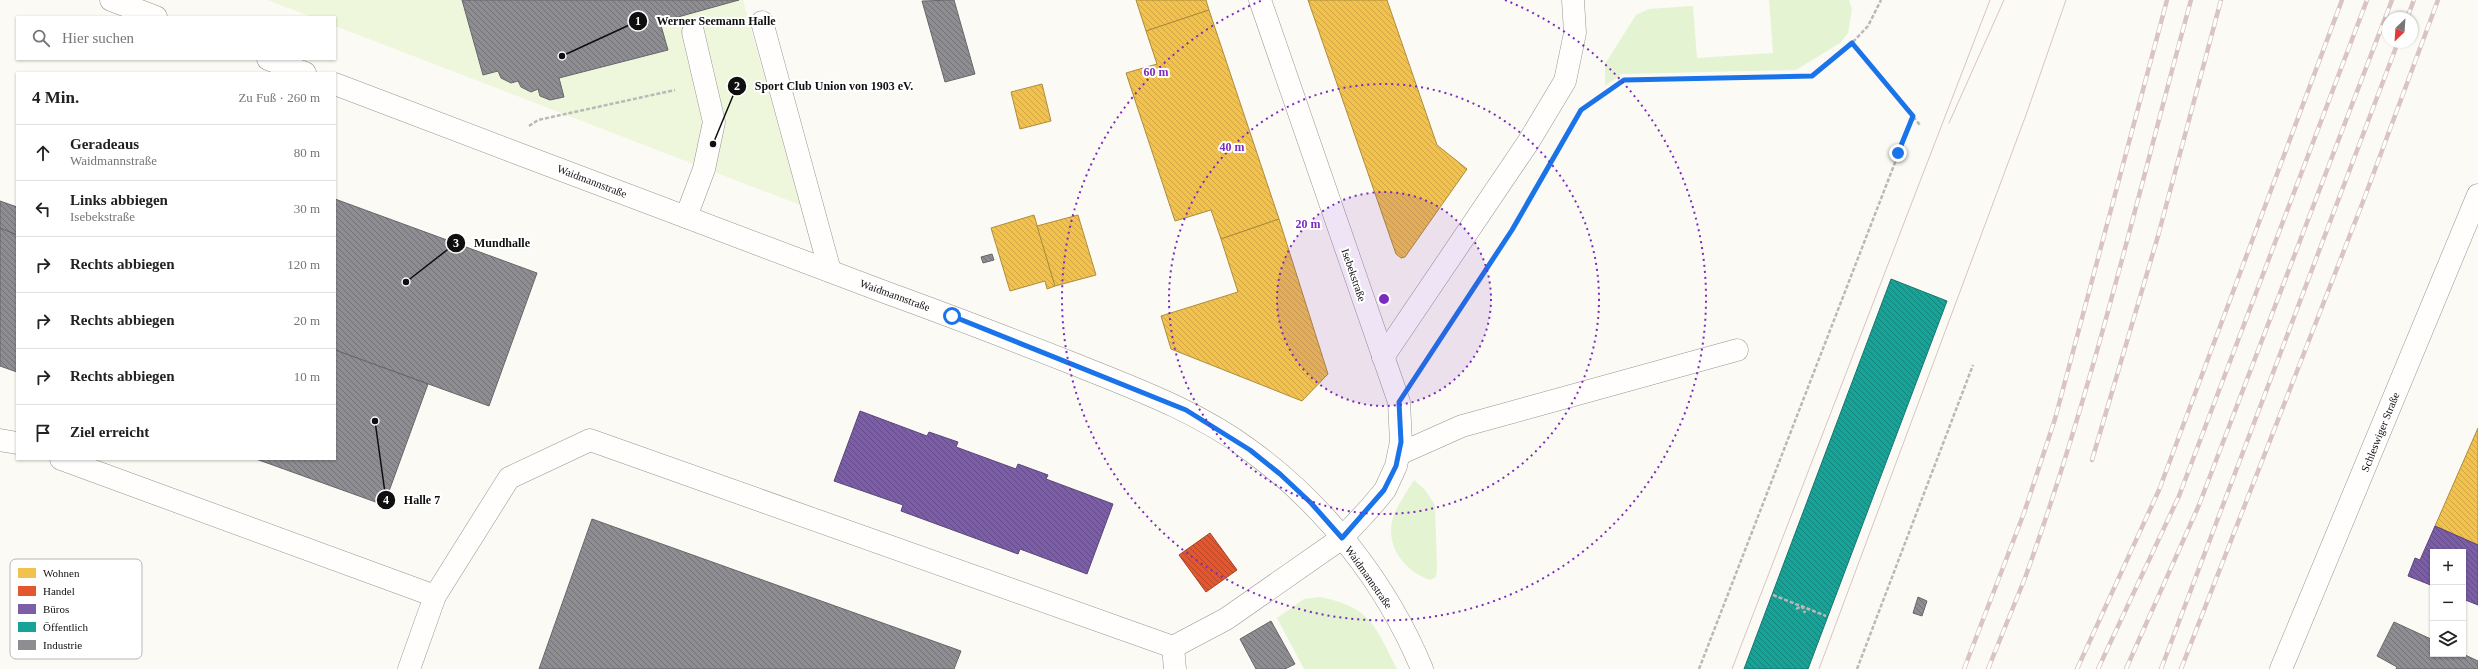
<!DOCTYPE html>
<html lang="de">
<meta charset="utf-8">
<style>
:root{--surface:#fff;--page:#f2f2f2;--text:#222;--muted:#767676;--line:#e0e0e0}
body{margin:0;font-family:Georgia,serif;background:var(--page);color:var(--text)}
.controls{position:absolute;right:12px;bottom:12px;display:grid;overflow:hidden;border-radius:0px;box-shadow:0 1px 3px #0004}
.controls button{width:36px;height:36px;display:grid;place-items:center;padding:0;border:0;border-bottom:1px solid var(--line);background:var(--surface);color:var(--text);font:20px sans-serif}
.compass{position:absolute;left:2382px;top:12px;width:36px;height:36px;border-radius:50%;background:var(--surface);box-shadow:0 1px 3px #0004;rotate:205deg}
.stop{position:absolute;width:12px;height:12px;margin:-9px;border:3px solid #1a73e8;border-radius:50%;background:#fff}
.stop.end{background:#1a73e8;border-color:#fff;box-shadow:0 1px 4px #0008}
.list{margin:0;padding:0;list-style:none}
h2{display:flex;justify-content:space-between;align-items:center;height:52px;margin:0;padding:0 16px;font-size:17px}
h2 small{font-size:13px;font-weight:400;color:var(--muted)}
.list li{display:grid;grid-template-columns:26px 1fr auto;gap:12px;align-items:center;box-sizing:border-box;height:56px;padding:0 16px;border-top:1px solid var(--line)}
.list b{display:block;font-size:15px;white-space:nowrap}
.list p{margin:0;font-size:13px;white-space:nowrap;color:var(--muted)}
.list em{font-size:13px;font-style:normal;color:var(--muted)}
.icon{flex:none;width:22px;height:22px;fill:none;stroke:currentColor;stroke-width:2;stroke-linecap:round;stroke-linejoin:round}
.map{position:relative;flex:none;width:2478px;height:669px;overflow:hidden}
.search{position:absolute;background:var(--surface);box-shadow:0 1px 3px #0004;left:16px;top:16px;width:320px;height:44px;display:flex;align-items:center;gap:10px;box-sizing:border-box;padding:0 14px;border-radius:0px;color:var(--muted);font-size:15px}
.panel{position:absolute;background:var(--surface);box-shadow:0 1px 3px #0004;left:16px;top:72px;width:320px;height:388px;border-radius:0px}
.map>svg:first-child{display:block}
</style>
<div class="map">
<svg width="2478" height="669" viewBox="0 0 2478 669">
<defs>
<pattern id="homes-back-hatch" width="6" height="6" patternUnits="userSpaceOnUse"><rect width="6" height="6" fill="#f2c14e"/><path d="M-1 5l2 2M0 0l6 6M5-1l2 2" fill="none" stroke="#cea543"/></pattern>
<pattern id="shops-back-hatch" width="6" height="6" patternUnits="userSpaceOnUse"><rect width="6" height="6" fill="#e4572e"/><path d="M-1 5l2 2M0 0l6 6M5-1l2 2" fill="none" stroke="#b74626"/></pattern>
<pattern id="offices-back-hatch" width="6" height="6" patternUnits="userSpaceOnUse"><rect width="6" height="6" fill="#7b5ea7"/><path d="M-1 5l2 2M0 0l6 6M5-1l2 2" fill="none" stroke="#634c86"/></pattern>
<pattern id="public-back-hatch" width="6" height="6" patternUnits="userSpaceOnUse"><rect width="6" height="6" fill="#17a398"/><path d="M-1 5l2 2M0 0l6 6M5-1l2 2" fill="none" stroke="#13837a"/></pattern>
<pattern id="industry-back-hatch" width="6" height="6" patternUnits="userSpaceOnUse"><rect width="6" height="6" fill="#8d8d92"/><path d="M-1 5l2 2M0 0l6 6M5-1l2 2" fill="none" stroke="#727276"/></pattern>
</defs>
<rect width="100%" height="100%" fill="#fcfaf4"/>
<g fill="#e4f3d2">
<polygon points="1769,0 1849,0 1852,9 1848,33 1840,43 1796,70 1622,74 1605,86 1605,64 1636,15 1649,9 1693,6 1697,58 1773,53"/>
<path d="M1414,480L1425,490L1435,505L1437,567L1436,577L1430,580C1404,571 1383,544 1394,515C1399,503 1407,491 1414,480Z"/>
<path d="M1320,597C1371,607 1375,626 1397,669H1304L1277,618L1304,599Z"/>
</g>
<polygon fill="#eef7dc" points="267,0 743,0 800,205 335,26 335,17 312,17"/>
<g fill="url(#homes-back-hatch)" stroke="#ae8c3b">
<polygon points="1136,0 1206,0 1209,10 1146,31"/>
<polygon points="1308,0 1387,0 1437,145 1467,169 1405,257 1401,258 1396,254"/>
<polygon points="1209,10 1279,219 1221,239 1211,210 1175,221 1126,73 1157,64 1146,31"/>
<polygon points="1042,84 1051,121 1020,129 1011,92"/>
<polygon points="1034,215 1055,286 1047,289 1045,281 1010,291 991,228"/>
<polygon points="1078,215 1096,275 1055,286 1037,226"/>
<polygon points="1279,219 1328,374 1302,401 1171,349 1161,316 1238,292 1221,239"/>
<polygon points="2478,428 2478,545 2435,526"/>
</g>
<polygon fill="url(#shops-back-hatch)" stroke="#a44125" points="1210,533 1237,570 1206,592 1179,555"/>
<g fill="url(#offices-back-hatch)" stroke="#5b4679">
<polygon points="860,411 927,436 929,432 958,442 956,447 1016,469 1018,464 1048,475 1046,479 1113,504 1087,574 1020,549 1018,554 901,511 903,505 834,481"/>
<polygon points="2435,526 2478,545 2478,605 2463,599 2463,552 2433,552 2433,586 2408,576 2415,558 2420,560"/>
</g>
<polygon fill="url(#public-back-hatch)" stroke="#15776f" points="1891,279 1947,301 1808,669 1744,669"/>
<g fill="url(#industry-back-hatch)" stroke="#67676b">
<polygon points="462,0 739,0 660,22 668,50 559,78 564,97 550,100 540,96 538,89 531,92 521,87 518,81 511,83 501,78 498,71 483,75"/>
<polygon points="954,0 975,74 945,82 922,1"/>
<polygon points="335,199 537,273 489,406 335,350"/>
<polygon points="0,201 17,207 17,235 0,228"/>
<polygon points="0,228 17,235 17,372 0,366"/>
<polygon points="992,254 994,260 983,263 981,257"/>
<polygon points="335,350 428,384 384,505 256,459 335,459"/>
<polygon points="592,519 961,651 954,669 539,669"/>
<polygon points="1918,597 1927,601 1922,616 1913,613"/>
<polygon points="1271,621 1295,664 1285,669 1256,669 1240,639"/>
<polygon points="2394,622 2433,640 2433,654 2463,654 2478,661 2478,669 2396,669 2397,667 2377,656"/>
</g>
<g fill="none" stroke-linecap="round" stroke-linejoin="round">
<g stroke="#969592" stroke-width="23">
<g id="minor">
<polyline points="111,0 156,17"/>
<polyline points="762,22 830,271"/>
<polyline points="268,59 305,73"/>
<path d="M335,84C520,154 704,225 890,294C951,316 1013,340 1074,364C1136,389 1197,411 1251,451C1325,505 1387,584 1422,669"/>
<polyline points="686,217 704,169 714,122 693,32"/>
<polyline points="1383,357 1529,141 1565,81 1575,33 1573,0"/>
<polyline points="0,440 17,443"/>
<polyline points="1399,454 1462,426 1737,350"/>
<polyline points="61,459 435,596"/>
<polyline points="1173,647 1175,669"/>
<polyline points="409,669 435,596 509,478 590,440 1173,647 1226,619 1342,538 1370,508 1385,490 1396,466 1401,442 1399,402 1260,0"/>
<polyline points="2281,669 2478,195"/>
</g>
</g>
<g stroke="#b9b9b8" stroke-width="2.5" stroke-dasharray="4 2" stroke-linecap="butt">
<polyline points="1852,43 1920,125"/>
<polyline points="1586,107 1624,80 1812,76 1852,43 1868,26 1881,0"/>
<polyline points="529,126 538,120 675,90"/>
<polyline points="1420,370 1512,230 1536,189"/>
<polyline points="1773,595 1826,616"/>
<polyline points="1796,609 1802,606 1805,613"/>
<polyline points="1699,669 1913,116"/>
<polyline points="1857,669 1973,365"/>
</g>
<use href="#minor" stroke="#fffefd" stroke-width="22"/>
<g stroke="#d9c4c3" stroke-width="1">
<polyline points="1949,123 2004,0"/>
<polyline points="1732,669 1990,0"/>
<polyline points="1819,669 2026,115 2066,0"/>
</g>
<g stroke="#d9c4c3" stroke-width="4.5">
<g id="rail">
<polyline points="2407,18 2414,0"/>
<polyline points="2092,460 2158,236 2221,0"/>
<polyline points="1964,669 2024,513 2055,419 2167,0"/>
<path d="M1988,669C2000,639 2013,608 2025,578C2093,390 2138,193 2191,0"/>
<polyline points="2077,669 2159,490 2342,0"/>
<polyline points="2098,669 2179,496 2367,0"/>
<polyline points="2126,669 2199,505 2392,0"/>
<polyline points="2161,669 2398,42"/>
<polyline points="2181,669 2364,199 2438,0"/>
</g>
</g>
<use href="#rail" stroke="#fff" stroke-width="3" stroke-dasharray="9" stroke-linecap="butt"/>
</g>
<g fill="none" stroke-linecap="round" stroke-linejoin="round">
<polyline stroke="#1a73e8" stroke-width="5" points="952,316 1186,410 1250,450 1280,474 1311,503 1342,538 1384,490 1396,466 1401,442 1399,402 1512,230 1581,110 1624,80 1812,76 1852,43 1913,116 1898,153"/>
</g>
<circle cx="1384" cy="299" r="107" fill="#7b2cbf" fill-opacity=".12"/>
<g fill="none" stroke="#7b2cbf" stroke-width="2" stroke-dasharray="2 4">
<circle cx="1384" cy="299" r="107"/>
<circle cx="1384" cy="299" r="215"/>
<path d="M1505 0A322 322 0 1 1 1263 0"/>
</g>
<g text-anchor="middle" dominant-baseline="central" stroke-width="4" stroke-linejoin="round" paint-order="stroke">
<g font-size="11" fill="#0f0f0f" stroke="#fff">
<text transform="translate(592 181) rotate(21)">Waidmannstraße</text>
<text transform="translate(1354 275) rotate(71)">Isebekstraße</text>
<text transform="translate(895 295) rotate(20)">Waidmannstraße</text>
<text transform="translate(2380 432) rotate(-68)">Schleswiger Straße</text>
<text transform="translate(1369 577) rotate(55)">Waidmannstraße</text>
</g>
</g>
<rect x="10" y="559" width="132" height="100" rx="6" fill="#fff" stroke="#b7b7b7" stroke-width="1"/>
<rect x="18" y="568" width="18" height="10" fill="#f2c14e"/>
<rect x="18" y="586" width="18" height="10" fill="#e4572e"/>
<rect x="18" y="604" width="18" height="10" fill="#7b5ea7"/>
<rect x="18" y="622" width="18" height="10" fill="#17a398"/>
<rect x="18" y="640" width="18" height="10" fill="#8d8d92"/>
<g font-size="11" fill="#0f0f0f">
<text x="43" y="577">Wohnen</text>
<text x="43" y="595">Handel</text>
<text x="43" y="613">Büros</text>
<text x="43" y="631">Öffentlich</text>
<text x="43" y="649">Industrie</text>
</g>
<circle cx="1384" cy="299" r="6" fill="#7b2cbf" stroke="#fff" stroke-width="2"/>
<g font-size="12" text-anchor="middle" font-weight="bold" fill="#7b2cbf" stroke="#fff" stroke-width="4" stroke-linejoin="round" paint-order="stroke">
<text x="1156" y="76">60 m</text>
<text x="1232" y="151">40 m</text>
<text x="1308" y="228">20 m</text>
</g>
<path fill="none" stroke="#0f0f0f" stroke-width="1.5" d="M562 56L638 21M713 144L737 86M406 282L456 243M375 421L386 500"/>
<g fill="#0f0f0f" stroke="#fff" stroke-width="1.5">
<circle cx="562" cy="56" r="4"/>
<circle cx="713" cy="144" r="4"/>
<circle cx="406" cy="282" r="4"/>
<circle cx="375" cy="421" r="4"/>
<circle cx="638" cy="21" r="10"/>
<circle cx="737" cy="86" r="10"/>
<circle cx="456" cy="243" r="10"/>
<circle cx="386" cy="500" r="10"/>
</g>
<g font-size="12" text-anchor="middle" font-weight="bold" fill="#fff">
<text x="638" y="25">1</text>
<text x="737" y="90">2</text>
<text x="456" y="247">3</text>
<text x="386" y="504">4</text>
</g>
<g font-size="12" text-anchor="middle" font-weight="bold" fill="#0f0f0f" stroke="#fff" stroke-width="4" stroke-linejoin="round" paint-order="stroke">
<text x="716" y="25">Werner Seemann Halle</text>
<text x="834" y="90">Sport Club Union von 1903 eV.</text>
<text x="502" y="247">Mundhalle</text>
<text x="422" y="504">Halle 7</text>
</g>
</svg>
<div class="controls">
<button>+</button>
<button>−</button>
<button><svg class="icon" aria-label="layers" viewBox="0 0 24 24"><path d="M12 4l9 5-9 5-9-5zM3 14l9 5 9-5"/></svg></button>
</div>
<svg class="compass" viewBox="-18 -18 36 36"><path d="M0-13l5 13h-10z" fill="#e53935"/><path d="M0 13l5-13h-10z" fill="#767676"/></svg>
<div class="stop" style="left:952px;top:316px"></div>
<div class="stop end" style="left:1898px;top:153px"></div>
<div class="search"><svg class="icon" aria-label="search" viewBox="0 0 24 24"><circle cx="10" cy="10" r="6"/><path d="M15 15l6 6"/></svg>Hier suchen</div>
<section class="panel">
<h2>4 Min.<small>Zu Fuß · 260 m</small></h2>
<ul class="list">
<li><svg class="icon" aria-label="ahead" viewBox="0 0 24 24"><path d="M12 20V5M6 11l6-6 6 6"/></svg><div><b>Geradeaus</b><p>Waidmannstraße</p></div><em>80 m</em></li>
<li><svg class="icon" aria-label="left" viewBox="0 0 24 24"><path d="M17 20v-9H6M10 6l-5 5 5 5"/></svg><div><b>Links abbiegen</b><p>Isebekstraße</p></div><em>30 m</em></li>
<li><svg class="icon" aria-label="right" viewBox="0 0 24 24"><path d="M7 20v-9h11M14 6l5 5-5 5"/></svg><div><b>Rechts abbiegen</b></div><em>120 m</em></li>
<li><svg class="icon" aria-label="right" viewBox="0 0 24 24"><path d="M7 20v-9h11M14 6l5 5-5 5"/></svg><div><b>Rechts abbiegen</b></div><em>20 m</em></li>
<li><svg class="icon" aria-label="right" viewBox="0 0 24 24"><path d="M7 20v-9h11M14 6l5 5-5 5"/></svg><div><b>Rechts abbiegen</b></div><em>10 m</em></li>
<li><svg class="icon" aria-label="arrive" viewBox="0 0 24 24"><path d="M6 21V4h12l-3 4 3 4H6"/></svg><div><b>Ziel erreicht</b></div></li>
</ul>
</section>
</div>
